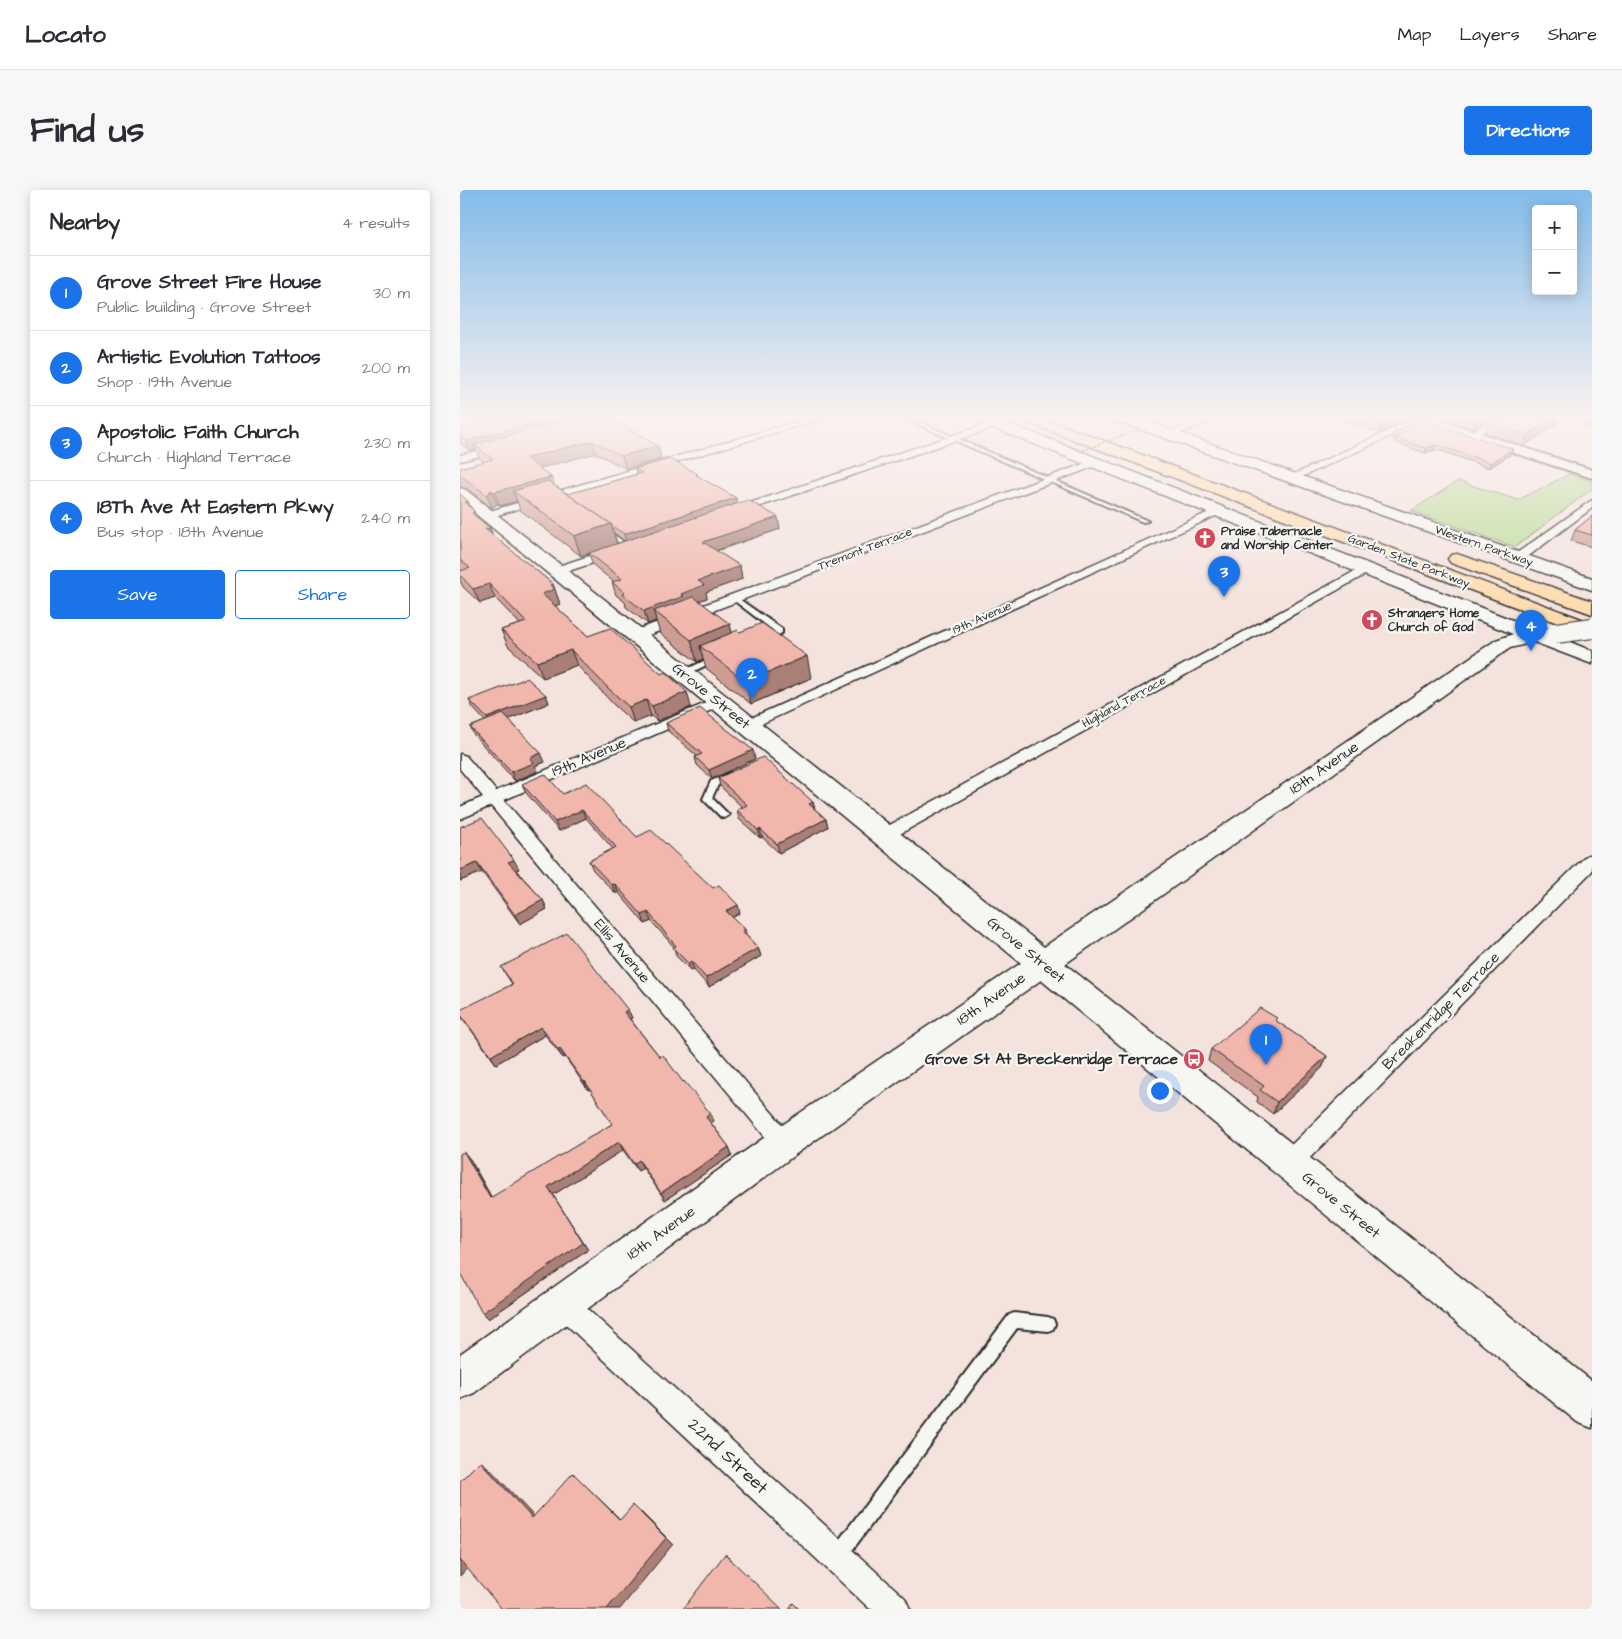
<!DOCTYPE html>
<meta charset="utf-8">
<style>
:root{--surface:#fff;--page:#f7f7f7;--text:#2b2b33;--muted:#7c7c81;--line:#e1e1e2;--accent:#1a73e8}
body{margin:0;font-family:"Architects Daughter",sans-serif;background:var(--page);color:var(--text)}
.controls{position:absolute;right:15px;top:15px;display:grid;overflow:hidden;border-radius:5px;box-shadow:0 2px 12px #0003}
.controls button{width:45px;height:45px;display:grid;place-items:center;padding:0;border:0;border-bottom:1px solid var(--line);background:var(--surface);color:var(--text);font:25px sans-serif}
.you{position:absolute;left:699px;top:900px;width:18px;height:18px;margin:-12px;border:4px solid #fff;border-radius:50%;background:#1a73e8;box-shadow:0 0 0 8px #1a73e833}
.badge{display:grid;place-items:center;width:32px;height:32px;border-radius:50%;background:var(--accent);color:#fff;font-size:16px;font-weight:700}
.pin{position:absolute;translate:-50% -41px;filter:drop-shadow(0 1px 2px #0008)}
.pin::after{content:'';position:absolute;top:26px;width:18px;height:15px;background:inherit;clip-path:polygon(0 0,100% 0,50% 100%)}
.list{margin:0;padding:0;list-style:none}
h2{display:flex;justify-content:space-between;align-items:center;height:65px;margin:0;padding:0 20px;font-size:21px}
h2 small{font-size:16px;font-weight:400;color:var(--muted)}
.list li{display:grid;grid-template-columns:32px 1fr auto;gap:15px;align-items:center;box-sizing:border-box;height:75px;padding:0 20px;border-top:1px solid var(--line)}
.list b{display:block;font-size:19px;white-space:nowrap}
.list p{margin:0;font-size:16px;white-space:nowrap;color:var(--muted)}
.list em{font-size:16px;font-style:normal;color:var(--muted)}
.actions{display:flex;gap:10px;padding:15px 20px}
.actions a{flex:1;padding:11px 0;border:1px solid var(--accent);border-radius:5px;text-align:center;font-size:18px;color:var(--accent)}
.actions .main{background:var(--accent);color:#fff}
.map{position:relative;flex:none;width:1132px;height:1419px;overflow:hidden;border-radius:5px}
header{display:flex;align-items:center;gap:30px;box-sizing:border-box;height:70px;padding:0 25px;background:var(--surface);border-bottom:1px solid var(--line)}
header strong{font-size:24px}
nav{display:flex;gap:28px;margin-inline-start:auto;font-size:18px}
.intro{display:flex;align-items:center;justify-content:space-between;box-sizing:border-box;height:120px;padding:0 30px}
h1{margin:0;font-size:35px}
.button{padding:12px 22px;border-radius:5px;background:var(--accent);color:#fff;font-size:18px;font-weight:700}
main{display:flex;gap:30px;padding:0 30px}
aside{flex:1;background:var(--surface);border-radius:5px;box-shadow:0 2px 12px #0003}
.map>svg:first-child{display:block}
</style>
<header>
<strong>Locato</strong>
<nav><a>Map</a><a>Layers</a><a>Share</a></nav>
</header>
<div class="intro"><h1>Find us</h1><a class="button">Directions</a></div>
<main>
<aside>
<h2>Nearby<small>4 results</small></h2>
<ul class="list">
<li><span class="badge">1</span><div><b>Grove Street Fire House</b><p>Public building · Grove Street</p></div><em>30 m</em></li>
<li><span class="badge">2</span><div><b>Artistic Evolution Tattoos</b><p>Shop · 19th Avenue</p></div><em>200 m</em></li>
<li><span class="badge">3</span><div><b>Apostolic Faith Church</b><p>Church · Highland Terrace</p></div><em>230 m</em></li>
<li><span class="badge">4</span><div><b>18Th Ave At Eastern Pkwy</b><p>Bus stop · 18th Avenue</p></div><em>240 m</em></li>
</ul>
<div class="actions"><a class="main">Save</a><a>Share</a></div>
</aside>
<div class="map">
<svg width="1132" height="1419" viewBox="0 0 1132 1419">
<rect width="100%" height="100%" fill="#f4e3dd"/>
<filter id="ink" filterUnits="userSpaceOnUse"><feTurbulence type="fractalNoise" baseFrequency=".02" numOctaves="2"/><feDisplacementMap in="SourceGraphic" scale="10" xChannelSelector="R" yChannelSelector="G"/><feConvolveMatrix kernelMatrix="1 2 1 2 8 2 1 2 1" color-interpolation-filters="sRGB"/></filter>
<g filter="url(#ink)">
<polygon fill="#b8db95" stroke="#728360" points="1109,284 1132,292 1132,299 1055,357 951,321 998,291 1058,310"/>
<g fill="none" stroke-linecap="round" stroke-linejoin="round">
<g stroke="#2b2b2b" stroke-width="4">
<g id="service">
<polygon points="98,228 107,228 102,230 112,238 112,240 108,240 96,231"/>
<polygon points="443,228 450,228 688,331 683,332"/>
<polygon points="142,339 146,339 171,357 166,358 142,341"/>
<polygon points="272,407 276,407 322,439 322,443 306,451 300,451 300,447 314,441 272,409"/>
<polygon points="252,467 258,467 259,469 226,485 223,485 219,483"/>
<polygon points="270,583 273,584 274,586 273,588 258,595 252,608 269,625 264,628 261,627 243,609 251,591"/>
<polygon points="554,1123 588,1127 593,1129 595,1134 593,1139 588,1141 557,1138 385,1370 379,1372 373,1370 371,1364 373,1358 549,1125"/>
</g>
</g>
<g stroke="#2b2b2b" stroke-width="3">
<g id="minor">
<polygon points="349,228 365,228 31,327 23,327 21,325 23,323"/>
<polygon points="742,228 756,228 712,247 709,248 704,245"/>
<polygon points="956,228 968,229 835,290 831,291 826,288"/>
<polygon points="1033,228 1045,228 1015,247 1012,248 1007,245"/>
<polygon points="536,231 541,234 539,236 277,324 269,324 267,322 269,320"/>
<polygon points="41,255 46,258 45,260 0,271 0,265"/>
<polygon points="634,270 639,273 638,275 181,448 171,448 169,445 171,442"/>
<polygon points="1132,310 1132,318 1062,371 1054,371 1052,368 1054,365"/>
<polygon points="758,318 762,319 764,321 762,323 292,538 282,538 279,535 282,532"/>
<polygon points="154,358 158,359 160,362 158,365 96,385 90,381 92,378"/>
<polygon points="906,375 912,379 910,382 429,650 423,652 417,650 414,646 417,642"/>
<polygon points="258,508 263,509 265,512 263,515 44,610 332,946 336,953 332,960 324,963 316,960 31,616 0,629 0,617 23,607 0,579 0,564 6,566 36,601"/>
<polygon points="1132,664 1132,681 837,981 829,984 821,981 817,973 821,965 1126,666"/>
<polygon points="103,1101 112,1105 445,1408 450,1419 410,1419 94,1123 90,1114 94,1105"/>
</g>
</g>
<g stroke="#2b2b2b" stroke-width="4">
<polygon id="tertiary" points="954,228 974,228 1132,280 1132,288 956,231"/>
</g>
<g stroke="#2b2b2b" stroke-width="3">
<g id="secondary">
<polygon points="514,228 535,228 1078,440 1096,437 1103,439 1106,443 1103,447 1100,448 1132,461 1132,474 1074,452 1050,458 605,774 1132,1191 1132,1238 1117,1232 581,790 336,964 14,1203 0,1209 0,1164 312,942 561,773 0,311 0,298 6,300 584,757 1036,450 1053,444 516,231"/>
<polygon points="655,228 677,228 1132,388 1132,400 657,231"/>
</g>
</g>
<g stroke="#2b2b2b" stroke-width="3">
<g id="motorway">
<polygon points="562,228 583,228 1132,433 1132,446 564,231"/>
<polygon points="997,364 1132,411 1132,424 991,373 988,369 991,365"/>
</g>
</g>
<use href="#service" fill="#f6f6f2" fill-rule="evenodd"/>
<use href="#minor" fill="#f6f6f2" fill-rule="evenodd"/>
<use href="#tertiary" fill="#f6f6f2" fill-rule="evenodd"/>
<use href="#secondary" fill="#f6f6f2" fill-rule="evenodd"/>
<use href="#motorway" fill="#fedbac" fill-rule="evenodd"/>
<g stroke="#2b2b2b" stroke-width="22" stroke-linecap="butt">
<polyline id="secondary-bridge" points="1096,443 1132,438"/>
</g>
<polyline stroke="#2b2b2b" stroke-width="2" stroke-dasharray="2 2" stroke-linecap="butt" points="586,247 622,261 677,240 644,228"/>
<use href="#secondary-bridge" stroke="#f6f6f2" stroke-width="20"/>
</g>
<g fill="#cf9d94" stroke="#2b2b2b" fill-rule="evenodd">
<path d="M0,228H98L99,232L106,230L105,228H149L198,256L201,269L166,279L136,263L80,278L94,295L103,301L108,304L177,284L175,279L238,286L277,314L320,339L256,361L280,376L282,389L246,402L247,408L239,411L272,442L351,488L291,514L246,478L243,469L237,472L200,443L196,431L188,434L166,417L165,412L156,405L152,392H154L133,375L129,364L121,366L60,320L57,311L40,316L37,314L32,318L7,299L0,297V278L24,272L19,268L16,259L10,261L0,253ZM154,343L165,351L157,353Z"/>
<polygon points="876,228 949,228 919,243"/>
<polygon points="981,228 1029,228 1013,239"/>
<polygon points="1132,228 1132,239 1126,237 1128,230"/>
<polygon points="1028,233 1095,235 1064,256 1025,243"/>
<polygon points="933,243 1051,264 1029,278 981,261 974,260 965,263 934,252 935,249 932,248"/>
<polygon points="0,304 14,321 15,326 30,338 33,346 93,394 100,414 95,416 128,446 231,517 197,531 191,526 174,533 154,515 117,475 83,488 48,456 41,440 60,434 35,408 20,413 3,397 0,390 0,381 1,381 0,380"/>
<polygon points="1132,326 1132,357 1111,351 1115,340"/>
<polygon points="86,505 89,513 49,529 85,572 75,576 78,581 55,591 14,545 10,537 25,531 13,518 9,510"/>
<polygon points="206,533 295,569 252,589 237,575 235,567 237,566 208,541"/>
<polygon points="258,588 353,612 355,619 366,629 368,637 319,663 302,647 300,648 279,629 277,620 283,618 260,596"/>
<polygon points="62,594 103,604 177,647 280,723 272,728 287,746 298,758 301,766 249,797 234,780 231,781 216,766 214,757 191,731 185,734 158,702 156,704 133,680 129,671 153,659 126,628 99,641 66,603"/>
<polygon points="0,637 59,679 56,680 83,710 87,719 60,734 22,682 0,691"/>
<polygon points="41,777 168,820 172,828 170,829 200,867 250,923 254,931 251,933 269,957 272,965 205,1010 183,978 178,981 163,960 93,1005 128,1060 28,1129 10,969 32,1008 152,934 130,899 128,900 105,867 103,868 85,845 36,874 3,829 0,824 52,794"/>
<polygon points="817,828 816,831 867,866 862,878 813,924 797,912 798,907 748,871 751,859"/>
</g>
<g fill="#a97f78" stroke="#2b2b2b">
<polygon points="91,228 98,228 100,237 14,255 16,259 10,261 6,251"/>
<polygon points="931,228 949,228 919,243 921,233"/>
<polygon points="1029,228 1013,239 1016,229"/>
<polygon points="1093,228 1097,228 1095,235 1064,256 1067,245"/>
<polygon points="132,251 136,263 70,281 66,268"/>
<polygon points="975,255 974,260 965,263 966,258"/>
<polygon points="198,256 201,269 166,279 162,266"/>
<polygon points="1053,259 1051,264 1029,278 1031,273"/>
<polygon points="91,287 96,300 53,301 57,311 40,316 34,302"/>
<polygon points="31,300 37,314 32,318 27,305"/>
<polygon points="276,308 278,315 166,351 164,344"/>
<polygon points="8,311 13,322 14,321 19,335 5,312"/>
<polygon points="318,327 320,339 246,364 243,352"/>
<polygon points="151,334 157,354 121,366 114,346"/>
<polygon points="30,338 35,352 25,339"/>
<polygon points="280,376 282,389 246,402 247,408 227,415 194,421 196,431 188,434 184,421 221,404 238,391"/>
<polygon points="29,394 35,408 20,413 13,399"/>
<polygon points="93,394 100,414 87,419 82,404 90,395"/>
<polygon points="270,434 275,456 240,456 243,469 237,472 231,450"/>
<polygon points="111,460 117,475 83,488 77,472"/>
<polygon points="347,466 351,488 291,514 286,492"/>
<polygon points="227,502 231,517 197,531 192,516"/>
<polygon points="86,505 89,513 30,537 27,528"/>
<polygon points="186,510 191,526 174,533 169,517"/>
<polygon points="293,560 295,569 252,589 249,580"/>
<polygon points="81,563 85,572 75,576 78,581 55,591 51,582 70,568"/>
<polygon points="353,612 355,621 349,614"/>
<polygon points="122,620 126,628 99,641 95,632"/>
<polygon points="366,629 368,637 319,663 317,654"/>
<polygon points="300,639 302,647 300,648 298,640"/>
<polygon points="54,670 59,679 53,681 48,672"/>
<polygon points="17,673 22,682 0,691 0,680"/>
<polygon points="155,694 158,702 156,704 152,695"/>
<polygon points="83,710 87,719 60,734 55,725"/>
<polygon points="278,715 280,723 268,730 266,721"/>
<polygon points="188,722 191,731 185,734 182,725"/>
<polygon points="285,739 287,748 282,741"/>
<polygon points="298,758 301,766 249,797 246,788"/>
<polygon points="231,771 234,780 231,781 228,773"/>
<polygon points="168,820 172,828 168,830 164,822"/>
<polygon points="81,837 85,845 36,874 31,866"/>
<polygon points="100,859 105,867 103,868 98,860"/>
<polygon points="867,866 862,878 813,924 817,912"/>
<polygon points="125,891 130,899 128,900 124,892"/>
<polygon points="250,923 254,931 249,934 246,927"/>
<polygon points="159,952 163,960 93,1005 128,1060 28,1129 22,1123 88,997"/>
<polygon points="269,957 272,965 205,1010 201,1003"/>
<polygon points="4,962 10,969 36,1016 30,1008"/>
<polygon points="179,970 183,978 178,981 174,974"/>
<polygon points="20,1271 30,1279 82,1335 72,1328"/>
<polygon points="113,1283 121,1291 168,1337 160,1330"/>
<polygon points="181,1322 213,1354 160,1419 147,1419"/>
<polygon points="0,1369 10,1375 0,1386"/>
</g>
<g fill="#f1b6ac" stroke="#2b2b2b">
<polygon points="0,228 91,228 6,251 0,246"/>
<polygon points="113,228 149,228 198,256 162,266 132,251 66,268 91,287 34,302 31,300 27,305 0,285 0,278 33,269 14,255"/>
<polygon points="907,228 931,228 921,233"/>
<polygon points="1035,228 1093,228 1067,245 1028,233"/>
<polygon points="962,230 1053,259 1031,273 983,257 975,255 966,258 935,248 940,246 933,243"/>
<polygon points="210,269 238,284 236,285 276,308 164,344 152,336 151,334 103,301 108,304 182,283 175,279"/>
<polygon points="88,291 151,334 114,346 53,301"/>
<polygon points="0,304 8,311 5,312 14,321 12,323 30,338 25,339 93,394 90,395 95,399 82,404 128,446 150,438 201,484 205,482 227,502 192,516 186,510 169,517 149,499 111,460 77,472 41,440 66,432 29,394 13,399 0,385 0,381 10,378 0,370"/>
<polygon points="288,310 318,327 243,352 280,376 238,391 244,395 221,404 224,406 184,421 162,404 165,403 152,392 162,389 129,363"/>
<polygon points="1132,326 1132,345 1115,340"/>
<polygon points="234,407 270,434 231,450 194,421"/>
<polygon points="302,433 347,466 286,492 240,456 278,440 280,442"/>
<polygon points="67,488 86,505 27,528 9,510"/>
<polygon points="240,518 293,560 249,580 235,567 242,564 206,533"/>
<polygon points="43,524 81,563 70,568 74,573 51,582 10,537"/>
<polygon points="303,567 353,612 349,614 366,629 317,654 300,639 298,640 277,620 287,615 258,588"/>
<polygon points="85,584 103,604 126,593 177,647 191,640 253,698 259,695 278,715 266,721 285,739 282,741 298,758 246,788 231,771 228,773 213,758 216,756 188,722 182,725 155,694 152,695 129,671 156,657 122,620 95,632 62,594"/>
<polygon points="22,628 54,670 48,672 83,710 55,725 17,673 0,680 0,637"/>
<polygon points="107,743 168,820 164,822 200,867 203,865 223,892 224,891 250,923 246,927 269,957 201,1003 179,970 174,974 159,952 88,997 123,1053 22,1123 0,1083 0,964 4,962 30,1008 152,934 125,891 124,892 100,859 98,860 81,837 31,866 0,824 0,820 53,794 41,777"/>
<polygon points="800,818 817,828 815,830 867,866 817,912 800,900 804,896 751,859"/>
<polygon points="20,1271 72,1328 113,1283 160,1330 173,1315 206,1348 147,1419 42,1419 0,1370 0,1291"/>
<polygon points="265,1364 322,1419 223,1419"/>
<polygon points="333,1413 339,1419 329,1419"/>
</g>
</g>
<linearGradient id="sky" x2="0" y2="1"><stop stop-color="#82bbe9"/><stop offset="0.53" stop-color="#faf2f0"/><stop offset="1" stop-color="#faf2f0" stop-opacity="0"/></linearGradient>
<rect width="1132" height="427" fill="url(#sky)"/>
<defs>
<g id="church-disc" transform="scale(1.125)"><circle r="9.5" fill="#d1495b" stroke="#f6f6f2"/><path d="M-1.2-6h2.4v3.5h3.3v2.4h-3.3V6h-2.4V-.1h-3.3v-2.4h3.3Z" fill="#fff"/></g>
<g id="bus-disc" transform="scale(1.125)"><circle r="9.5" fill="#d1495b" stroke="#f6f6f2"/><path d="M-5-6H5V4H4V6H2V4H-2V6H-4V4H-5ZM-3.5-4V0h7V-4ZM-3.5 1.2v1.5H-2V1.2ZM2 1.2v1.5H3.5V1.2Z" fill="#fff"/></g>
</defs>
<g fill-rule="evenodd">
<use href="#church-disc" x="745" y="348"/>
<use href="#church-disc" x="912" y="430"/>
<use href="#bus-disc" x="734" y="869"/>
</g>
<g text-anchor="middle" dominant-baseline="central" stroke-width="4.5" stroke-linejoin="round" paint-order="stroke">
<g font-size="12" font-weight="bold" fill="#2b2b2b" stroke="#f6f6f2" text-anchor="start">
<text x="761" y="341">Praise Tabernacle<tspan x="761" dy="14">and Worship Center</tspan></text>
<text x="928" y="423">Strangers Home<tspan x="928" dy="14">Church of God</tspan></text>
</g>
<g font-size="12" fill="#2b2b2b" stroke="#f6f6f2">
<text transform="translate(1024 356) rotate(19)">Western Parkway</text>
<text transform="translate(405 359) rotate(-21)">Tremont Terrace</text>
<text transform="translate(949 371) rotate(21)">Garden State Parkway</text>
<text transform="translate(522 428) rotate(-24)">19th Avenue</text>
<text transform="translate(664 512) rotate(-29)">Highland Terrace</text>
</g>
<g font-size="15" fill="#2b2b2b" stroke="#f6f6f2">
<text transform="translate(251 506) rotate(39)">Grove Street</text>
<text transform="translate(129 567) rotate(-23)">19th Avenue</text>
<text transform="translate(864 578) rotate(-35)">18th Avenue</text>
<text transform="translate(566 760) rotate(39)">Grove Street</text>
<text transform="translate(162 761) rotate(50)">Ellis Avenue</text>
<text transform="translate(531 809) rotate(-35)">18th Avenue</text>
<text transform="translate(981 821) rotate(-45)">Breakenridge Terrace</text>
<text transform="translate(881 1015) rotate(39)">Grove Street</text>
<text transform="translate(201 1043) rotate(-36)">18th Avenue</text>
</g>
<g font-size="15" font-weight="bold" fill="#2b2b2b" stroke="#f6f6f2" text-anchor="end">
<text x="718" y="869">Grove St At Breckenridge Terrace</text>
</g>
<g font-size="18" fill="#2b2b2b" stroke="#f6f6f2">
<text transform="translate(268 1266) rotate(43)">22nd Street</text>
</g>
</g>
</svg>
<div class="controls">
<button>+</button>
<button>−</button>
</div>
<div class="you"></div>
<div class="pin badge" style="left:806px;top:875px">1</div>
<div class="pin badge" style="left:292px;top:509px">2</div>
<div class="pin badge" style="left:764px;top:407px">3</div>
<div class="pin badge" style="left:1071px;top:461px">4</div>
</div>
</main>
